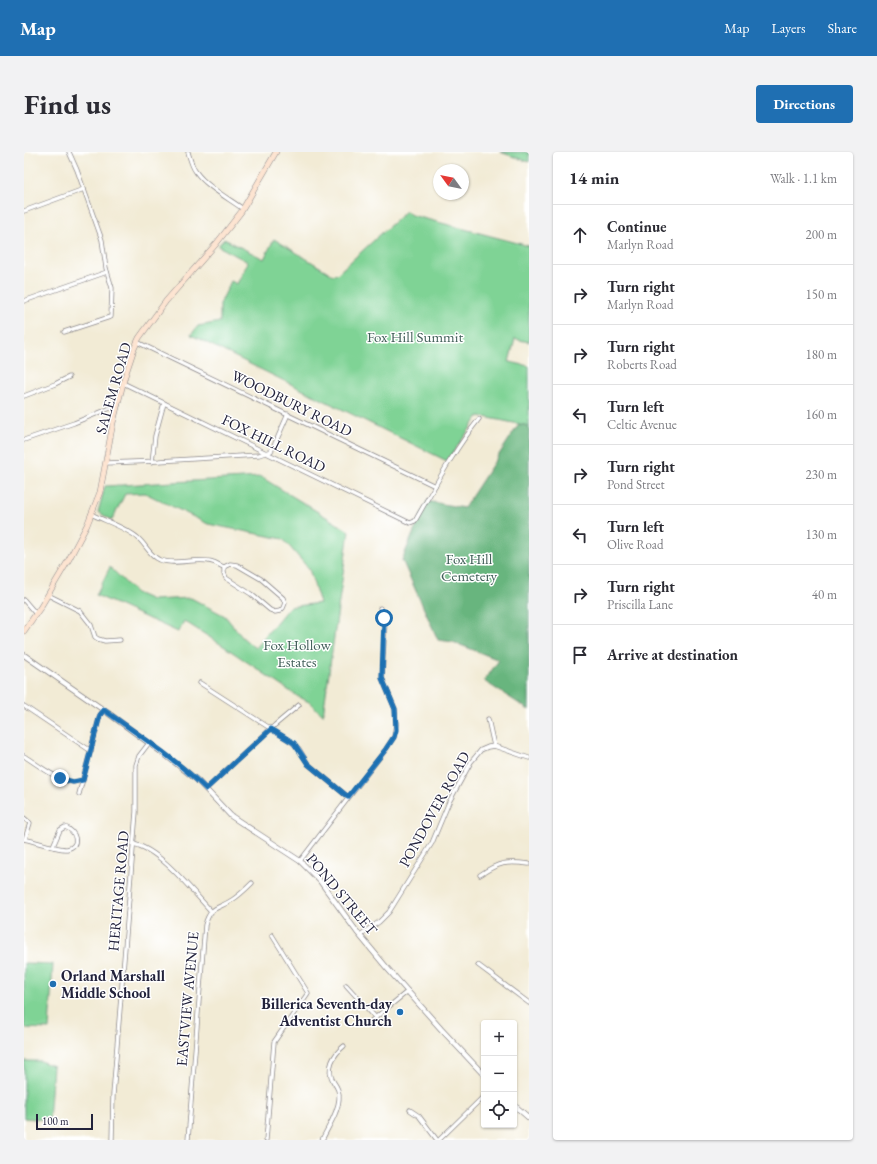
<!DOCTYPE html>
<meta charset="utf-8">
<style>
:root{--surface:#fff;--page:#f2f2f3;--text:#2b2b33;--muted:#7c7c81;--line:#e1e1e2;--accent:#1f6fb2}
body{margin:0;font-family:"EB Garamond",serif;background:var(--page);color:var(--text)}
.controls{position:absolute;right:12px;bottom:12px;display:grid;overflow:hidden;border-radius:4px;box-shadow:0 1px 3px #0004}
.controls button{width:36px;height:36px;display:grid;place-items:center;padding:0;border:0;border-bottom:1px solid var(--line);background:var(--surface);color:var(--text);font:20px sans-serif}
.compass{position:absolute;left:409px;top:12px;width:36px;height:36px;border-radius:50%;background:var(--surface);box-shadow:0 1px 3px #0004;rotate:303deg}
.scale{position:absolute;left:12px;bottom:10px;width:57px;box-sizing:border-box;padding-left:4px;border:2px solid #22223b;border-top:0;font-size:11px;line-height:14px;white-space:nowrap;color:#22223b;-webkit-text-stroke:3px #fff;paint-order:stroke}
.stop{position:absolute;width:12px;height:12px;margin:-9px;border:3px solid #1f6fb2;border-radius:50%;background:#fff}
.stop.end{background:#1f6fb2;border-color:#fff;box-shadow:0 1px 4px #0008}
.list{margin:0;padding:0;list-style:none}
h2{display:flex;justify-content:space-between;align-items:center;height:52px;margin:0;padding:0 16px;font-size:17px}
h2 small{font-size:13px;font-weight:400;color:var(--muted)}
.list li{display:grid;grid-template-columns:26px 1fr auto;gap:12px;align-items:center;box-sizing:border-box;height:60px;padding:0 16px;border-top:1px solid var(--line)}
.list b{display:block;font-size:15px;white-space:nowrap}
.list p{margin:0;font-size:13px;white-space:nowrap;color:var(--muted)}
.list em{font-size:13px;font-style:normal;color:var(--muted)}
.icon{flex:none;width:22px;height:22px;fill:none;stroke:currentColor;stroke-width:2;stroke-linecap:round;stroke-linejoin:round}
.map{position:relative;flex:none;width:505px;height:988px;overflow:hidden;border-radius:4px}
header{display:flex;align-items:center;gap:24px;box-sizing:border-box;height:56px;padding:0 20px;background:var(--accent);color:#fff}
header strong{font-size:19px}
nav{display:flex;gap:22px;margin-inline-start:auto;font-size:14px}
.intro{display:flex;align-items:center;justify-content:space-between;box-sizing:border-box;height:96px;padding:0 24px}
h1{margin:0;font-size:28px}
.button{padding:10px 18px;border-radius:4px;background:var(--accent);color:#fff;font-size:14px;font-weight:700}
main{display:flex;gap:24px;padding:0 24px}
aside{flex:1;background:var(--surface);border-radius:4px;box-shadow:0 1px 3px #0004}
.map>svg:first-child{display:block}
</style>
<header>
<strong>Map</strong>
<nav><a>Map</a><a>Layers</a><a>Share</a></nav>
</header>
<div class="intro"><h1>Find us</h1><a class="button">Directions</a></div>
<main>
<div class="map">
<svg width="505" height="988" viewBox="0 0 505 988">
<rect width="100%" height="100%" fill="#fff"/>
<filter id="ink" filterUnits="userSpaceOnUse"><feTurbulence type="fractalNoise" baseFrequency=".025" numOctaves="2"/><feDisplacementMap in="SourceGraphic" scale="8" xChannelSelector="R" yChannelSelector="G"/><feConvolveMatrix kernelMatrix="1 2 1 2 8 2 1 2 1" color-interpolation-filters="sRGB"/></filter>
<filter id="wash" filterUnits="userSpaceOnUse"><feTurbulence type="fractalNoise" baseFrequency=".012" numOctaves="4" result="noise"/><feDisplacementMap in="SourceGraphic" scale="16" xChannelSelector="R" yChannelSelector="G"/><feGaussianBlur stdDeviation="0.9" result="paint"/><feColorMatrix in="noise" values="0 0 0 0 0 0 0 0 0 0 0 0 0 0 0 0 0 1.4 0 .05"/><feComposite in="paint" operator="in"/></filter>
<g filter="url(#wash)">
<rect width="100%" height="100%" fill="#f2ebd5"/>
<g fill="#7fd395" stroke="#507a68">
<polygon points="476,0 505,0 505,10"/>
<polygon points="382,59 387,63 505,94 505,190 491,187 485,210 505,214 505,274 455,264 423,309 167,183 174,174 196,170 196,152 207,129 213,132 224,110 194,94 200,87 240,107 250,87 309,123 313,122"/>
<polygon points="237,325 325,379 299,563 285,550 273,544 201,495 160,469 154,480 72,443 86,415 112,441 128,448 167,446 201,464 218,485 231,496 265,455 296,451 285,417 259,387 184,372 121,341 101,342 88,368 74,360 81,334"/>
<polygon points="0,811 29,812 25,877 0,876"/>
<polygon points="0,909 16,909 29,914 25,968 0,966"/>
</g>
<polygon fill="#67b57e" stroke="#446c5c" points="495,272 505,274 505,558 460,529 475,508 429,490 414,488 378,408 403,349 440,356"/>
</g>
<g filter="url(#ink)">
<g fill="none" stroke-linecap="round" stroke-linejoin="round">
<g stroke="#8a8688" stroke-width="5">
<g id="minor">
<path d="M164,0C166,7 168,15 172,20C183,35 204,46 219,57"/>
<polyline points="0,59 60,37"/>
<polyline points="0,149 83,120"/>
<polyline points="40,180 86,165 87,165 88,136 82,116 78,88 53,18 45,0"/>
<polyline points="113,190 411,334"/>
<path d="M99,231L386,371L391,369C411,334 430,298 455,267"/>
<polyline points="0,244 31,232 45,225"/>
<polyline points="0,288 50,271 94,253"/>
<polyline points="128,310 131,284 140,251"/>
<polyline points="82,311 135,309 235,303 247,299 250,294 264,262"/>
<path d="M67,362C81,369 103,376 114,386C122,393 126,404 136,408C153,414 172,405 189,410C193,411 196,414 200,415"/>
<polygon points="206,412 213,413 237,427 259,446 261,451 259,456 256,459 251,460 246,458 227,442 202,426 200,421 200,415"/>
<polyline points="24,443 56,459 67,473 71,485 74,487 81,489 96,488"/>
<polyline points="0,448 12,462"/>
<polyline points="176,531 269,591 275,597 284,612 324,645"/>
<polyline points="0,554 67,599"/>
<polyline points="464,567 470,594"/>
<path d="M0,604C11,611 37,631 50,630C53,630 56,628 59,628"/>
<polyline points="182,637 251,573 275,553"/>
<polyline points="55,642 76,563 80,558"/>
<polyline points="0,666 6,671 1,687"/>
<path d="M0,687C9,689 36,698 43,697C57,694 52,679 41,675L36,678L29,694"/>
<path d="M109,692C136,697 168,739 187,759"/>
<polyline points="276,709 362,597 370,585 372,572 371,557 358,526 361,469 359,463 356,456"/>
<path d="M456,723C475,710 483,709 505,712"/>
<polyline points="336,783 355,770 365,760 408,691 425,650 447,610 457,598 464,595 470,594 505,606"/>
<polyline points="454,813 505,851"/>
<polyline points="322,833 352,866"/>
<polyline points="346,870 384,839"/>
<polyline points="386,958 395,964 413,988"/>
<polyline points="88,988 89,943 112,660 112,613 115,604 125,591"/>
<path d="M164,988L181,773C187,753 193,758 208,748C216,743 222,737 228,731"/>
<polyline points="242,988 250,890 284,841 248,783"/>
<path d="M298,988C304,975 314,961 315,947C316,940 313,935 309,929C302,916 309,903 320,894"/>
<polyline points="415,988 460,944"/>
</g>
</g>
<g stroke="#8a8688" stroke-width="6">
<g id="tertiary">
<polyline points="0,503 84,561 140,602 173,628 207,664 276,709 296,729 333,780 363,816 417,877 460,923"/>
<polyline points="490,953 505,966"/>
</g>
</g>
<g stroke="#8a8688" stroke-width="6">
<polyline id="secondary" points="0,479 16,456 44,409 63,373 76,340 89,271 101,224 110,197 115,186 142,149 192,92 217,60 252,0"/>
</g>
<use href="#minor" stroke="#fff" stroke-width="3.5"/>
<use href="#tertiary" stroke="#fff" stroke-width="4.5"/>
<use href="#secondary" stroke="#fde4d1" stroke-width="5"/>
</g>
</g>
<g fill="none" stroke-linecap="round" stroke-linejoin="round" filter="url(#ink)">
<path stroke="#1f6fb2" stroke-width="5" d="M36,626L49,630L59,628L76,563L80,558C115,583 152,607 182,637L247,577L270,591L284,612L324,645L362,597L370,585L372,578L371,557L358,526L360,466"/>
</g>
<g fill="#1f6fb2" stroke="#fff" stroke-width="1.5">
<circle cx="29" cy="832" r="4"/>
<circle cx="376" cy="860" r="4"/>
</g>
<g text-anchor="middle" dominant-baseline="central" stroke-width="3" stroke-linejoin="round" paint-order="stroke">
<g font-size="15" fill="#43605a" stroke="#fff">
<text x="391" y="184">Fox Hill Summit</text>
<text x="445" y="406">Fox Hill<tspan x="445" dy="17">Cemetery</tspan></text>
<text x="273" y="492">Fox Hollow<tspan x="273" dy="17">Estates</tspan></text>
</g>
<g font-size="15" fill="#22223b" stroke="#fff">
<text transform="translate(89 236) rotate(-74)">SALEM ROAD</text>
<text transform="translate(268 251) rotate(26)">WOODBURY ROAD</text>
<text transform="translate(250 291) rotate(26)">FOX HILL ROAD</text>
<text transform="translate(410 657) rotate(-61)">PONDOVER ROAD</text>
<text transform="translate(94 739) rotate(-85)">HERITAGE ROAD</text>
<text transform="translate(318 742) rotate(50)">POND STREET</text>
<text transform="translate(163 847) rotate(-85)">EASTVIEW AVENUE</text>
</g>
<g font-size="15" font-weight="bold" fill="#22223b" stroke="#fff" text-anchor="start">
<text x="37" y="823">Orland Marshall<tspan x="37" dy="17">Middle School</tspan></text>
<text x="368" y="851" text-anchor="end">Billerica Seventh-day<tspan x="368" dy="17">Adventist Church</tspan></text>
</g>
</g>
</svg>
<div class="controls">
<button>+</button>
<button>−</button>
<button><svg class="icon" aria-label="locate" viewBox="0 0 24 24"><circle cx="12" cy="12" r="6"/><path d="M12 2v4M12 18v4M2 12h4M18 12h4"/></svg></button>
</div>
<svg class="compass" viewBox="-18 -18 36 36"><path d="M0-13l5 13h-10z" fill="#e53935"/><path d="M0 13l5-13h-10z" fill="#7c7c81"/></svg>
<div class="scale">100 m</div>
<div class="stop" style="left:360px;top:466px"></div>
<div class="stop end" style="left:36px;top:626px"></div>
</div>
<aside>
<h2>14 min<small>Walk · 1.1 km</small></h2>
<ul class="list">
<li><svg class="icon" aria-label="ahead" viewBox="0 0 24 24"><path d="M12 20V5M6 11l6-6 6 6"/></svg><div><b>Continue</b><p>Marlyn Road</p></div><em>200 m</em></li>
<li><svg class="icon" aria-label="right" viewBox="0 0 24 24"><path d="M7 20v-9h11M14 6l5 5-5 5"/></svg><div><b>Turn right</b><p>Marlyn Road</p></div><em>150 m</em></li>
<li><svg class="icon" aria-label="right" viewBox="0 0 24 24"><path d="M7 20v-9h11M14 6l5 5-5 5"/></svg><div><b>Turn right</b><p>Roberts Road</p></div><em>180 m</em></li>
<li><svg class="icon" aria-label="left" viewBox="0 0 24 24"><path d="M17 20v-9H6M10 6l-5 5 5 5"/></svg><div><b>Turn left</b><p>Celtic Avenue</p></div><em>160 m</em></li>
<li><svg class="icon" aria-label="right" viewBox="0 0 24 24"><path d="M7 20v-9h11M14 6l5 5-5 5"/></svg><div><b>Turn right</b><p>Pond Street</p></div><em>230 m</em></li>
<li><svg class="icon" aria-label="left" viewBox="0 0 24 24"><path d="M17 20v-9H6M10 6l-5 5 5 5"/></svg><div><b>Turn left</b><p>Olive Road</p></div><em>130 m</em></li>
<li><svg class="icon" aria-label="right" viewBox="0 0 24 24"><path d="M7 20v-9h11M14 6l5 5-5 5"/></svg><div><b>Turn right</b><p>Priscilla Lane</p></div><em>40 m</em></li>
<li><svg class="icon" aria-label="arrive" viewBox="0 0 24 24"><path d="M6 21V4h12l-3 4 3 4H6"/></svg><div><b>Arrive at destination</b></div></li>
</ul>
</aside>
</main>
